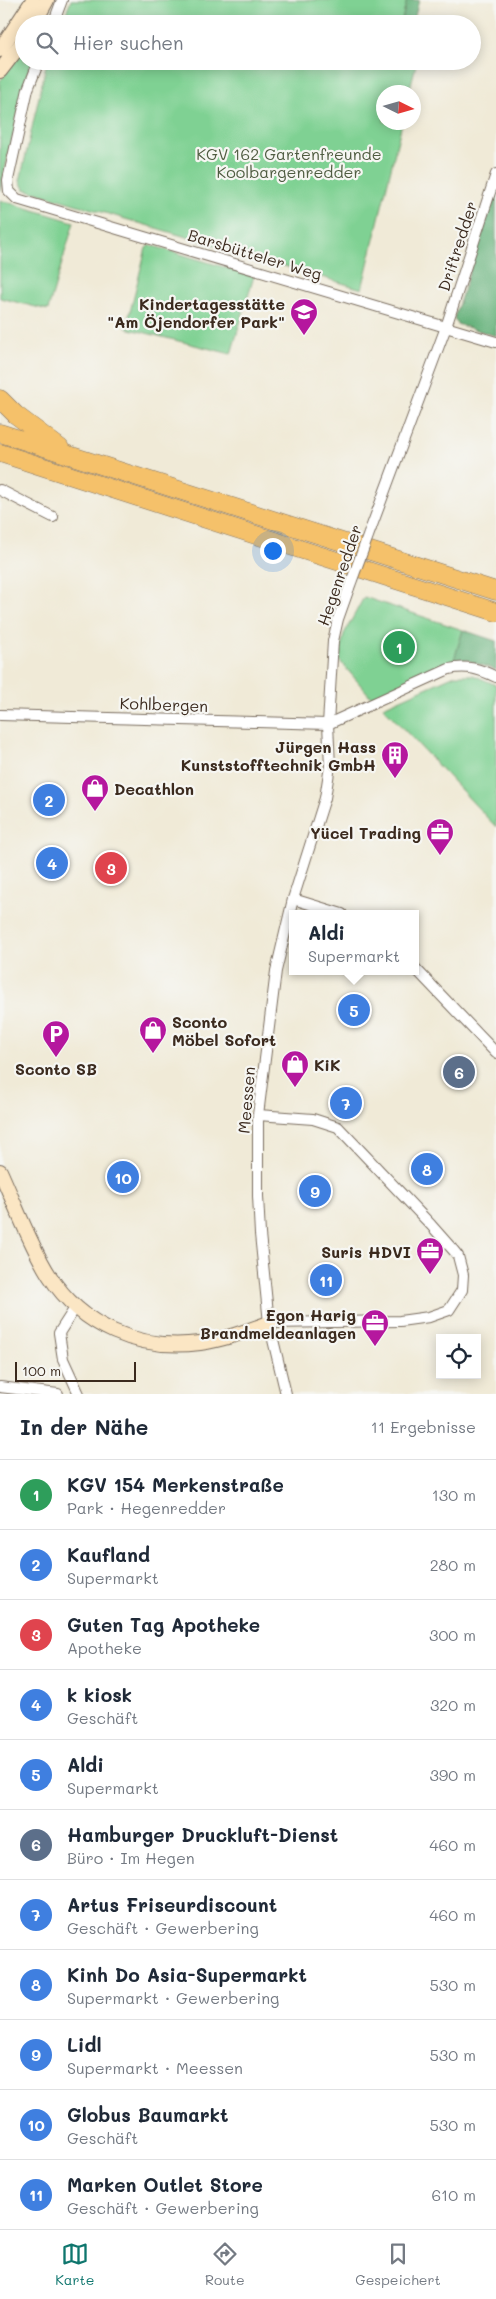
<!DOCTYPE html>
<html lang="de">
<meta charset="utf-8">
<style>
:root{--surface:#fff;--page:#f6f6f7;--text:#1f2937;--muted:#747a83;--line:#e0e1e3;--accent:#0f766e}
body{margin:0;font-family:Mali,sans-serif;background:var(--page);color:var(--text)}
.controls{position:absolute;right:15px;bottom:15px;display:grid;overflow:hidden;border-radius:0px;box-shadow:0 2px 12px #0003}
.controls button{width:45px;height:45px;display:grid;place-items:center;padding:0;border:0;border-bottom:1px solid var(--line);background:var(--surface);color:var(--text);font:25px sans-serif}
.compass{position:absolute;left:376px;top:85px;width:45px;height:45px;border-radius:50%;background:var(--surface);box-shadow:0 2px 12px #0003;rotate:95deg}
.scale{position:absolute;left:15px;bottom:12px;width:121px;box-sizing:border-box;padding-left:5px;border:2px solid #3b2a1e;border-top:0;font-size:14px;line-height:18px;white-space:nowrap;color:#3b2a1e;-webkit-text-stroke:4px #f6f6f2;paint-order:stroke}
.you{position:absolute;left:272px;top:550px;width:18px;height:18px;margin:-12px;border:4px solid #fff;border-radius:50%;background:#1a73e8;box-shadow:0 0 0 8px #1a73e833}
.badge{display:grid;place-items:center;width:32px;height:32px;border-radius:50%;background:var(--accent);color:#fff;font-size:16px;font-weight:700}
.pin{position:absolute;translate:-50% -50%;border:2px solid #fff;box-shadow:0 1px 5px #0006}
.popup{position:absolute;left:289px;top:910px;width:130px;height:65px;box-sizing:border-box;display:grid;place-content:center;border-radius:0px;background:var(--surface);filter:drop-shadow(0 1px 4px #0005);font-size:16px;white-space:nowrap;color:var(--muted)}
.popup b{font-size:19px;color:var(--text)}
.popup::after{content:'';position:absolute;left:50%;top:100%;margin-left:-10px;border:10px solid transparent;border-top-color:var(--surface)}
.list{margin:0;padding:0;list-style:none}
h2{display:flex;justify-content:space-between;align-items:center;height:65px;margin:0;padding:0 20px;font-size:21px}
h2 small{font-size:16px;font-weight:400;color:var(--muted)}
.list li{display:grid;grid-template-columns:32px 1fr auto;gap:15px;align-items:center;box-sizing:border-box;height:70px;padding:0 20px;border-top:1px solid var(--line)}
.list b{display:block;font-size:19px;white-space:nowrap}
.list p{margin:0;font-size:16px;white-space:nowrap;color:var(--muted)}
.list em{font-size:16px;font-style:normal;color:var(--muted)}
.icon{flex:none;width:28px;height:28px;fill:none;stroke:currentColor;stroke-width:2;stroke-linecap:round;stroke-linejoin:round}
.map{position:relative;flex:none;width:496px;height:1394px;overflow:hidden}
.search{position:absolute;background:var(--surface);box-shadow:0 2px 12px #0003;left:15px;right:15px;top:15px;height:55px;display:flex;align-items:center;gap:12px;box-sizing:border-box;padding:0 18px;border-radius:28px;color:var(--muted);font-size:19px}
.sheet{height:835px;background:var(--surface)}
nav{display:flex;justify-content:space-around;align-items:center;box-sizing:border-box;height:70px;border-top:1px solid var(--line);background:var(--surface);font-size:14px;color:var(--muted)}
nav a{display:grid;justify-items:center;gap:2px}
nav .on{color:var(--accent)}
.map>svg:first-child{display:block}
</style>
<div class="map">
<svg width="496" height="1394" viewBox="0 0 496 1394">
<rect width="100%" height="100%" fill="#f6f6f2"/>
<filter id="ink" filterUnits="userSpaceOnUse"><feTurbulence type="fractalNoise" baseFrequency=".02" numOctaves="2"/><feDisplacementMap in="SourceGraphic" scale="10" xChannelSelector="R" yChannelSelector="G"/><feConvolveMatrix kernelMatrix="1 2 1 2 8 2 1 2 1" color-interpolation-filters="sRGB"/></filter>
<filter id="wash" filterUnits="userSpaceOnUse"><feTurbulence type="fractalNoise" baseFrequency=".0096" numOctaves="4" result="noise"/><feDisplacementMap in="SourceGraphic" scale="20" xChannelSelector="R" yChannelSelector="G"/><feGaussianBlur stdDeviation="1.12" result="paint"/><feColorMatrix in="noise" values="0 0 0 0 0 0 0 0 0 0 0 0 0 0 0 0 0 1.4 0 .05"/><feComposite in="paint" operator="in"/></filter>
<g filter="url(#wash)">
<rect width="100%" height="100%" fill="#f0ead7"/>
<g fill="#7fd193" stroke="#5d7e58">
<polygon points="71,0 407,0 401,24 62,24"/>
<polygon points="24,50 24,61 32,61 26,78 0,191 0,81"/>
<polygon points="47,61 417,61 409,92 384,92 384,122 402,123 362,289 24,189 20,181"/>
<polygon points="0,200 74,222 48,310 0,298"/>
<polygon points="150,245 254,276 231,354 126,328 146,248"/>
<polygon points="364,597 463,630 454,660 371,697 339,660 344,634"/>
<polygon points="455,675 473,675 496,685 496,827 383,707"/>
</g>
<g fill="#67b37d" stroke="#516e4e">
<polygon points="407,0 419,0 413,24 401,24"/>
<polygon points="496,193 496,336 457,324 454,318"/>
<polygon points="463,630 496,641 496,670 467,660 454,660"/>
</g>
</g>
<g filter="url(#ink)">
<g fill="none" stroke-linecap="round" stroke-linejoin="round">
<g stroke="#7a6d5f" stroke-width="12">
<g id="street">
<polyline points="53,24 62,0"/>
<polyline points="39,61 28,89 8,180 9,191 17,199 496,342"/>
<polyline points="0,490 53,517"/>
<polyline points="371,528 446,327 496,174"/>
<path d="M0,715L328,724L449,669C467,665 480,669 496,677"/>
<polyline points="293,899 342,914"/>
<polyline points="415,968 496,1053"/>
<polyline points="258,1115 313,1119 338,1127 431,1225 454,1251 458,1256 463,1275 462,1290 449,1310 429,1317 400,1321 269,1323"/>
<polyline points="75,1308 59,1333 63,1359 79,1394"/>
<polyline points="0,1387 58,1394"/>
<polyline points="286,1394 269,1323 260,1234 258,1196 258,1115 276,971 293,899 325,798 330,766 328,724 333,641 338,619 349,588"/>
</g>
</g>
<g stroke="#7a6d5f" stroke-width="16">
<g id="secondary">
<polyline points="34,24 47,0"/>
<polyline points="0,50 33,0"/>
<polyline points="0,71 24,40"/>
<path d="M0,1171C15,1204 30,1245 49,1275C82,1327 139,1351 200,1343C223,1340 247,1331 269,1323"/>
</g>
</g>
<g stroke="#7a6d5f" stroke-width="19">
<g id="highway">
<polyline points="0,399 16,415 60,448"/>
<polyline points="0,433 496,591"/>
<polyline points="0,453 496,612"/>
</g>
</g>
<use href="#street" stroke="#fff" stroke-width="10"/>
<use href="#secondary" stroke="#fbe6c4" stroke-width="14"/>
<use href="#highway" stroke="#f5c16b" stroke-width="18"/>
<g stroke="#7a6d5f" stroke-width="12" stroke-linecap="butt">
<polyline id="street-bridge" points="349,588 371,528"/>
</g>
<use href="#street-bridge" stroke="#fff" stroke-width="10"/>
</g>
</g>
<defs>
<g id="school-pin" transform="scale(1.4375)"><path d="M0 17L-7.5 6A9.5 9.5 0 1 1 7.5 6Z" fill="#b5179e" stroke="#f6f6f2"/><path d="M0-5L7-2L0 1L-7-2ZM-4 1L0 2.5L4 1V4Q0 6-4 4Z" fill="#fff"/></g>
<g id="building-pin" transform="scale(1.4375)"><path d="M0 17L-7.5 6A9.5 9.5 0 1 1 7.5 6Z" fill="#b5179e" stroke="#f6f6f2"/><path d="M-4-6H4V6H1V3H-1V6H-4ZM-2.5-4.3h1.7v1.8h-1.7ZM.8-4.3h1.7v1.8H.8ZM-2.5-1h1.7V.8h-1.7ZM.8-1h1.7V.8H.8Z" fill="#fff"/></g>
<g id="shop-pin" transform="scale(1.4375)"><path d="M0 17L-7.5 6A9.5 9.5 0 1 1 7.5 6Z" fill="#b5179e" stroke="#f6f6f2"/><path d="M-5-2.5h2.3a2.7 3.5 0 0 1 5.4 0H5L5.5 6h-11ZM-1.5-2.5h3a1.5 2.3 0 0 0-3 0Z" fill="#fff"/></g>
<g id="office-pin" transform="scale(1.4375)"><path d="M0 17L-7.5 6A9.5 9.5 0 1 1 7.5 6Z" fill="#b5179e" stroke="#f6f6f2"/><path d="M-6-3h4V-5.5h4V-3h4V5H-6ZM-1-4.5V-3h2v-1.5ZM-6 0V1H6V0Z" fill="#fff"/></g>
<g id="parking-pin" transform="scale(1.4375)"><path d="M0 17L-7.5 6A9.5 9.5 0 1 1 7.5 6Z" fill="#b5179e" stroke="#f6f6f2"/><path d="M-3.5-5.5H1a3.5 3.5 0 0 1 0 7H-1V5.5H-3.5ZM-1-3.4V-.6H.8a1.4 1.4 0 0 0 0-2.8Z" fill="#fff"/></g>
</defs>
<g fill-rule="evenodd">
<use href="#school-pin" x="304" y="312"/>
<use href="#building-pin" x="395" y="755"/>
<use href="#shop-pin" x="95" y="788"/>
<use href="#office-pin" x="440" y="832"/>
<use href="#shop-pin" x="153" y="1030"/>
<use href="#parking-pin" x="56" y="1034"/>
<use href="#shop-pin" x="295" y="1064"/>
<use href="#office-pin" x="430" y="1251"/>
<use href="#office-pin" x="375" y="1323"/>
</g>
<g text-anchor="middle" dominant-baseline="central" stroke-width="4.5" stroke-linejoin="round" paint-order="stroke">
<g font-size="16" fill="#4f5c41" stroke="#f6f6f2">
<text x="289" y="153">KGV 162 Gartenfreunde<tspan x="289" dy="18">Koolbargenredder</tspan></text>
</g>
<g font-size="16" fill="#3b2a1e" stroke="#f6f6f2">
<text transform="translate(457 246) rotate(-72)">Driftredder</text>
<text transform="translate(255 254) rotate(17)">Barsbütteler Weg</text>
<text transform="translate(339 575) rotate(-71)">Hegenredder</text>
<text transform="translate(164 704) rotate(2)">Kohlbergen</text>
<text transform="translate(246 1100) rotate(-85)">Meessen</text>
</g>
<g font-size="16" font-weight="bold" fill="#3b2a1e" stroke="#f6f6f2" text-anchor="end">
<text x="285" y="303">Kindertagesstätte<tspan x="285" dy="18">"Am Öjendorfer Park"</tspan></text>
<text x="376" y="746">Jürgen Hass<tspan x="376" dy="18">Kunststofftechnik GmbH</tspan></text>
<text x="114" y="788" text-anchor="start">Decathlon</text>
<text x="421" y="832">Yücel Trading</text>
<text x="172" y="1021" text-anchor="start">Sconto<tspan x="172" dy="18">Möbel Sofort</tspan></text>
<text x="314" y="1064" text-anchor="start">KiK</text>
<text x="56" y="1068" text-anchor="middle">Sconto SB</text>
<text x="411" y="1251">Suris HDVI</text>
<text x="356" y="1314">Egon Harig<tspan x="356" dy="18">Brandmeldeanlagen</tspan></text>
</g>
</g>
</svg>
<div class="controls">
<button><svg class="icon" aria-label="locate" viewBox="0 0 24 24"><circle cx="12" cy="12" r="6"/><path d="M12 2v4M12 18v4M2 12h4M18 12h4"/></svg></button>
</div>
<svg class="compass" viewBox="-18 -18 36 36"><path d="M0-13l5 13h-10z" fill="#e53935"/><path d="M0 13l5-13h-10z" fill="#747a83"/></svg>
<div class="scale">100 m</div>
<div class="you"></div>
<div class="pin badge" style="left:399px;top:647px;background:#2e9e5b">1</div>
<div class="pin badge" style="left:49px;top:800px;background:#3f7fe0">2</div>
<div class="pin badge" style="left:111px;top:868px;background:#e0444e">3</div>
<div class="pin badge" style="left:52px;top:863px;background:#3f7fe0">4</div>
<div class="pin badge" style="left:354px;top:1010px;background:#3f7fe0">5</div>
<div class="popup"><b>Aldi</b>Supermarkt</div>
<div class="pin badge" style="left:459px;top:1072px;background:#5c6f8a">6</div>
<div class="pin badge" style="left:346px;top:1103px;background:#3f7fe0">7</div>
<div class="pin badge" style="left:427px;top:1169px;background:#3f7fe0">8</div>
<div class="pin badge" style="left:315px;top:1191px;background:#3f7fe0">9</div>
<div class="pin badge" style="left:123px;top:1177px;background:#3f7fe0">10</div>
<div class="pin badge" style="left:326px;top:1280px;background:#3f7fe0">11</div>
<div class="search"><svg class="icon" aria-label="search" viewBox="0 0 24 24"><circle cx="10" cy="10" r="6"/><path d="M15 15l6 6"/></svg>Hier suchen</div>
</div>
<section class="sheet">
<h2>In der Nähe<small>11 Ergebnisse</small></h2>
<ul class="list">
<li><span class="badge" style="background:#2e9e5b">1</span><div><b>KGV 154 Merkenstraße</b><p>Park · Hegenredder</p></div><em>130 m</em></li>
<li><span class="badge" style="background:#3f7fe0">2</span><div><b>Kaufland</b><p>Supermarkt</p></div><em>280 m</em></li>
<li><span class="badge" style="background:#e0444e">3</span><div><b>Guten Tag Apotheke</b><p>Apotheke</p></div><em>300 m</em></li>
<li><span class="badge" style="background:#3f7fe0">4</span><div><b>k kiosk</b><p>Geschäft</p></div><em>320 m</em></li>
<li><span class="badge" style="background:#3f7fe0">5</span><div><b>Aldi</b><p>Supermarkt</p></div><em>390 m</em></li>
<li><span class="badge" style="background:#5c6f8a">6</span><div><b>Hamburger Druckluft-Dienst</b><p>Büro · Im Hegen</p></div><em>460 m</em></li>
<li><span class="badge" style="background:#3f7fe0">7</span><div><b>Artus Friseurdiscount</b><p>Geschäft · Gewerbering</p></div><em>460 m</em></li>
<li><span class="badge" style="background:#3f7fe0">8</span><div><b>Kinh Do Asia-Supermarkt</b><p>Supermarkt · Gewerbering</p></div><em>530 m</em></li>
<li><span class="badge" style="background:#3f7fe0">9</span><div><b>Lidl</b><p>Supermarkt · Meessen</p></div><em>530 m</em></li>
<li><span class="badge" style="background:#3f7fe0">10</span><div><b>Globus Baumarkt</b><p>Geschäft</p></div><em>530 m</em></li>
<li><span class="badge" style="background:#3f7fe0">11</span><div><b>Marken Outlet Store</b><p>Geschäft · Gewerbering</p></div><em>610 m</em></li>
</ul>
</section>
<nav>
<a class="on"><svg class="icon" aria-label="map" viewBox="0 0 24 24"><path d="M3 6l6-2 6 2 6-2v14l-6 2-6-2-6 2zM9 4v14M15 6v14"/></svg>Karte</a>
<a><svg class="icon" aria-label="directions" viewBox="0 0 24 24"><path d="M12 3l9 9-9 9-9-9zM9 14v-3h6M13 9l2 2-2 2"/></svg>Route</a>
<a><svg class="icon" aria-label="saved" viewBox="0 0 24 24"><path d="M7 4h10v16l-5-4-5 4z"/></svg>Gespeichert</a>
</nav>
